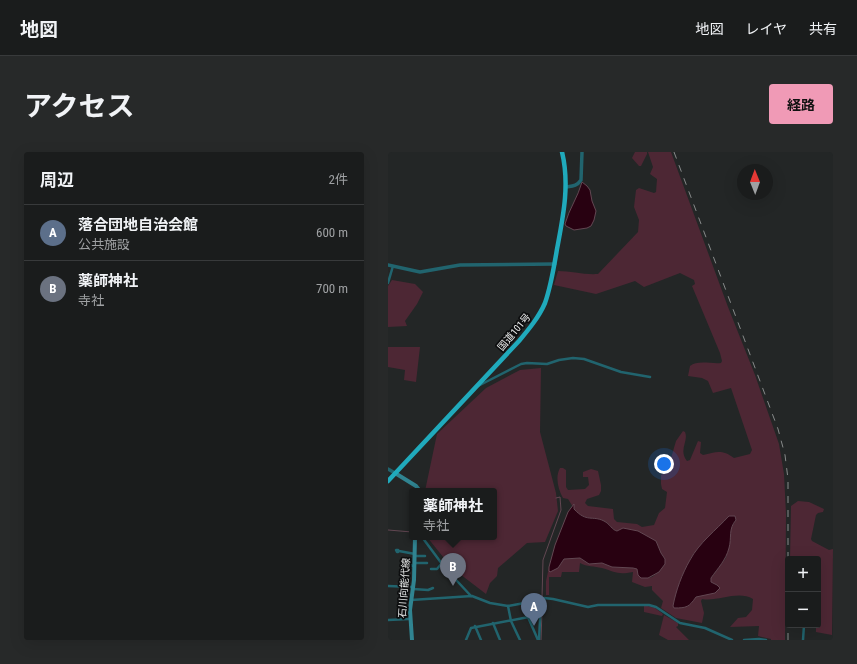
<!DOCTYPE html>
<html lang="ja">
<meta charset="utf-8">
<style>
:root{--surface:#1a1c1c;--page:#272929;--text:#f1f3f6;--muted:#9fa1a3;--line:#383a3b;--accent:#f09ab6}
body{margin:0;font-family:"Roboto Condensed","Noto Sans JP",sans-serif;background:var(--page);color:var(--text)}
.controls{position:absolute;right:12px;bottom:12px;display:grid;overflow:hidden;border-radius:4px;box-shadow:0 4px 16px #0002}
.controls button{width:36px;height:36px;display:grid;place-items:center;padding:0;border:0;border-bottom:1px solid var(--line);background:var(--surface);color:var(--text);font:20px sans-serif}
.compass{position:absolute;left:349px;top:12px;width:36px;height:36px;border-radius:50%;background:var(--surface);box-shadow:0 4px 16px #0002;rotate:359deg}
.you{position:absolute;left:276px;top:312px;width:14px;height:14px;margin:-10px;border:3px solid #fff;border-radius:50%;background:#1a73e8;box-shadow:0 0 0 6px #1a73e833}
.badge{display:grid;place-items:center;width:26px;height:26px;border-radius:50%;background:var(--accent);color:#fff;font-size:13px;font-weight:700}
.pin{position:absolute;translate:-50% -33px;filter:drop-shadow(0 1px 2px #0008)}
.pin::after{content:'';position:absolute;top:21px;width:14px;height:12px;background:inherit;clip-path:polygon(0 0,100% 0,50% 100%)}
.popup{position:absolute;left:21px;top:336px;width:88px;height:52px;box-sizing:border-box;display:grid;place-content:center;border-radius:4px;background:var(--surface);filter:drop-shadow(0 1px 3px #0005);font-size:13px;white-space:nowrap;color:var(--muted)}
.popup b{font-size:15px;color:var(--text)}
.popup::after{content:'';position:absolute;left:50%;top:100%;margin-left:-8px;border:8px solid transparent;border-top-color:var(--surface)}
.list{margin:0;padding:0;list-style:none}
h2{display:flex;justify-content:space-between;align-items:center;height:52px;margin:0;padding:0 16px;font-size:17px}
h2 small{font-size:13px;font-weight:400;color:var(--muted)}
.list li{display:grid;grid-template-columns:26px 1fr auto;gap:12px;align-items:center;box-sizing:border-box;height:56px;padding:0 16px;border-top:1px solid var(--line)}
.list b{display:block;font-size:15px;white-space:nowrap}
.list p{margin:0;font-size:13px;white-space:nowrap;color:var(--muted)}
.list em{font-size:13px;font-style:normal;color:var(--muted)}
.map{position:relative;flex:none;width:445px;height:488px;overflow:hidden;border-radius:4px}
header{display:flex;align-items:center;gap:24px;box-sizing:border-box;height:56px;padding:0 20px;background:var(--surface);border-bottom:1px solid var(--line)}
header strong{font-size:19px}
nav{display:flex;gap:22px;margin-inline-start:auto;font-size:14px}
.intro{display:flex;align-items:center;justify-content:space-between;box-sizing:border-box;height:96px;padding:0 24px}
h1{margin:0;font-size:28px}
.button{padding:10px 18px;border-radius:4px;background:var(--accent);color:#111;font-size:14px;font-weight:700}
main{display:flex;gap:24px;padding:0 24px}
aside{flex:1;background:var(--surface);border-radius:4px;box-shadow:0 4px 16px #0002}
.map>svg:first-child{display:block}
</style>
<header>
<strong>地図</strong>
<nav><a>地図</a><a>レイヤ</a><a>共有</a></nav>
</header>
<div class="intro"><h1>アクセス</h1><a class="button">経路</a></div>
<main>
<aside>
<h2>周辺<small>2件</small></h2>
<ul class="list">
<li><span class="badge" style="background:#5c6f8a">A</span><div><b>落合団地自治会館</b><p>公共施設</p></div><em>600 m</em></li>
<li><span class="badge" style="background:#6b7280">B</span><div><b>薬師神社</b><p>寺社</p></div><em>700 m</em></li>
</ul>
</aside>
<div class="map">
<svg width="445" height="488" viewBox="0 0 445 488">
<rect width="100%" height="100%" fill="#232626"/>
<g fill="#4d2734" fill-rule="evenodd">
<polygon points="247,0 259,0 259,2 253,14 251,14 244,6"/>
<path d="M260,0H283L340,155L367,223L391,292L396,322L398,362L397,488H383V487L370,484L371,474L342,475L350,466L358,465L364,458L365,447C350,438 330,450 314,447L313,449L316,461L314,471L288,466L273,456L275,449L264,438V434L257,435L244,430L245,420C229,423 228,420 214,416C206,414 199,415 192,411L191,420H174L173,425H161V443H158V429L161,415V419L170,416L176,407L192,406L201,412L214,411L224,415L245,416L249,417L250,423L253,426H260L264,425L271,420L277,412V407L273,401L268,389L229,379C223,377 221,370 214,368C203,365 189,368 185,353V355L180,347L175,346C170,337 167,325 172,316H175L178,318V335L180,338L197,337L201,333L200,325H195V320L203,317L210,319L213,333V339L211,343L199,347L197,351L200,354L225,357L226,367L229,370L249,372L254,375L266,373L271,361L277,356L279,340L274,337L273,332V323L279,320L288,289L295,279L297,280C301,289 290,298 299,309L302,308L310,289L313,290L312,301L315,303C328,300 334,297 346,306L362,302L364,298L343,236L325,241L320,229L314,226L300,224L302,214C309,208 323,212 333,211L334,209L332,201L304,134L307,132L306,128L292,121L256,135L247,129L208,142L166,133L170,119C183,119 196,123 210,122L250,80L251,68L246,55L248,38L251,36L266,41L268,40L269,27L262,22L265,15ZM341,364H347L348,368L342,378L338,406L323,426V430L329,433L314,443L308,445L302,407L311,395Z"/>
<polygon points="4,128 27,132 35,140 29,152 17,169 19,174 0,175 0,134"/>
<polygon points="0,195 32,195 28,230 16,228 17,218 0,215"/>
<polygon points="153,216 152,280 168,341 170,359 157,390 139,391 110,416 109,424 102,431 98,442 64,416 39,385 106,385 106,339 37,339 49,282 98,236 132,218"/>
<polygon points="410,349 421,350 436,357 435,360 430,361 428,363 423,387 424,389 441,398 445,397 444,483 428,480 428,473 430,473 431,423 430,422 430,407 402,407 403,354"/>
<polygon points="256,453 267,456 275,462 274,464 256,460"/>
<polygon points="276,463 290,471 290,474 288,475 301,488 280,488 271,483"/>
</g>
<g fill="#280111" stroke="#624752">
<path d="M194,30L199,34L202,38L204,49L208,59L206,68L203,74L199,76L186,78L178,74L177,72C181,57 190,45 194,30Z"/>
<path d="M186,352V357C199,371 204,363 216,369C222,372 224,378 229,379L235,376L250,379L268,389L273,401L277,407V412L271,420L260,426H253L250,423L249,417L245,416L224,415L214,411L201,412L192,406L176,407L170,416L162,420L161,419V415L167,393L180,360Z"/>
<path d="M341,364H347L348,368C340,377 344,386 341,396C338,408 330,416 323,426V430L329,433L332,436L327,441L308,445C301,455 299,456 286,456L285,454C288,438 294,422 302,408C311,391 328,378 341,364Z"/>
</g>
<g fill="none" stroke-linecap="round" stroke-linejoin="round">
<g stroke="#624752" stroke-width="1">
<polyline points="0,378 24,380"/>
<polyline points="154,446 155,408 173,358 172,345 168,346"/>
<polyline points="153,488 154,459"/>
</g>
<g stroke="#21646e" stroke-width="2.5">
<polyline points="0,131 5,114"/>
<polyline points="90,234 133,212 139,211 159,212 171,208 185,206 196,207 233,220 262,225"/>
<polyline points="34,385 57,416 83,444"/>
<polygon points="8,398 10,398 10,400 9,400"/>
<polyline points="11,399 27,402"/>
<polyline points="27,404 37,404"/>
<polyline points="27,411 39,411"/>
<polyline points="18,413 26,414"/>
<polyline points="43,417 49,417 54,411"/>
<polyline points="0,434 25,435"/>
<polyline points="25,437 40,438 45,436"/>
<polyline points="23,448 84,444 102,451 120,454 153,448 156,446 165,447 200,455 210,453 261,453 268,455 292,471 317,476 344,488"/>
<polyline points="120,454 123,469 132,488"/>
<polyline points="155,458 155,447"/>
<polyline points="140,465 150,488"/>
<polyline points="0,468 21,467"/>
<polyline points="105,471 112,488"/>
<polyline points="87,474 93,488"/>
<polyline points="78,488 83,476 151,463"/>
<polyline points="151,488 153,448"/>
<polyline points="356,488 371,487 378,488"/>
<polyline points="415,488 416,473"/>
</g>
<g stroke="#21646e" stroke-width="3.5">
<path d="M178,35C185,34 189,34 193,28L194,0"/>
<polyline points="0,113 32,120 72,113 167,112"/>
<polyline points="0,317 7,321"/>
</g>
<g stroke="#308491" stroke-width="4">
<polyline points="7,321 28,334 32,339"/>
<polyline points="24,488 22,458 26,428 27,385"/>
</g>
<path stroke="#20aabc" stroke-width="4.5" d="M0,329L131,189C141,177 151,165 157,151C163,134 166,115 169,97C175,65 182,33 174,0"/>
<g stroke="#878a8a" stroke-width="1" stroke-dasharray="7 7" stroke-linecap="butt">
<polyline points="286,0 390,277 397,303 400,327 400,407"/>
<polyline points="400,488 400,432"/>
</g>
</g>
<g text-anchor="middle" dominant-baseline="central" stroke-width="3.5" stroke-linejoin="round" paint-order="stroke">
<g font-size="10" fill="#e8eaea" stroke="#0d0e0f">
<text transform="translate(126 180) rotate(-50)">国道101号</text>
<text transform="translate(16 436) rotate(-86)">石川向能代線</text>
</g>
</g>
</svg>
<div class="controls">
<button>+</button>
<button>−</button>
</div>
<svg class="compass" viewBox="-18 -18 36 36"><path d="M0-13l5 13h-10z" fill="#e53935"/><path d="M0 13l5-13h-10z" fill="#9fa1a3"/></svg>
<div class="you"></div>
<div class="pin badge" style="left:146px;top:474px;background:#5c6f8a">A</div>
<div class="pin badge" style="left:65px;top:434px;background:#6b7280">B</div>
<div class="popup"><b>薬師神社</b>寺社</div>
</div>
</main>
